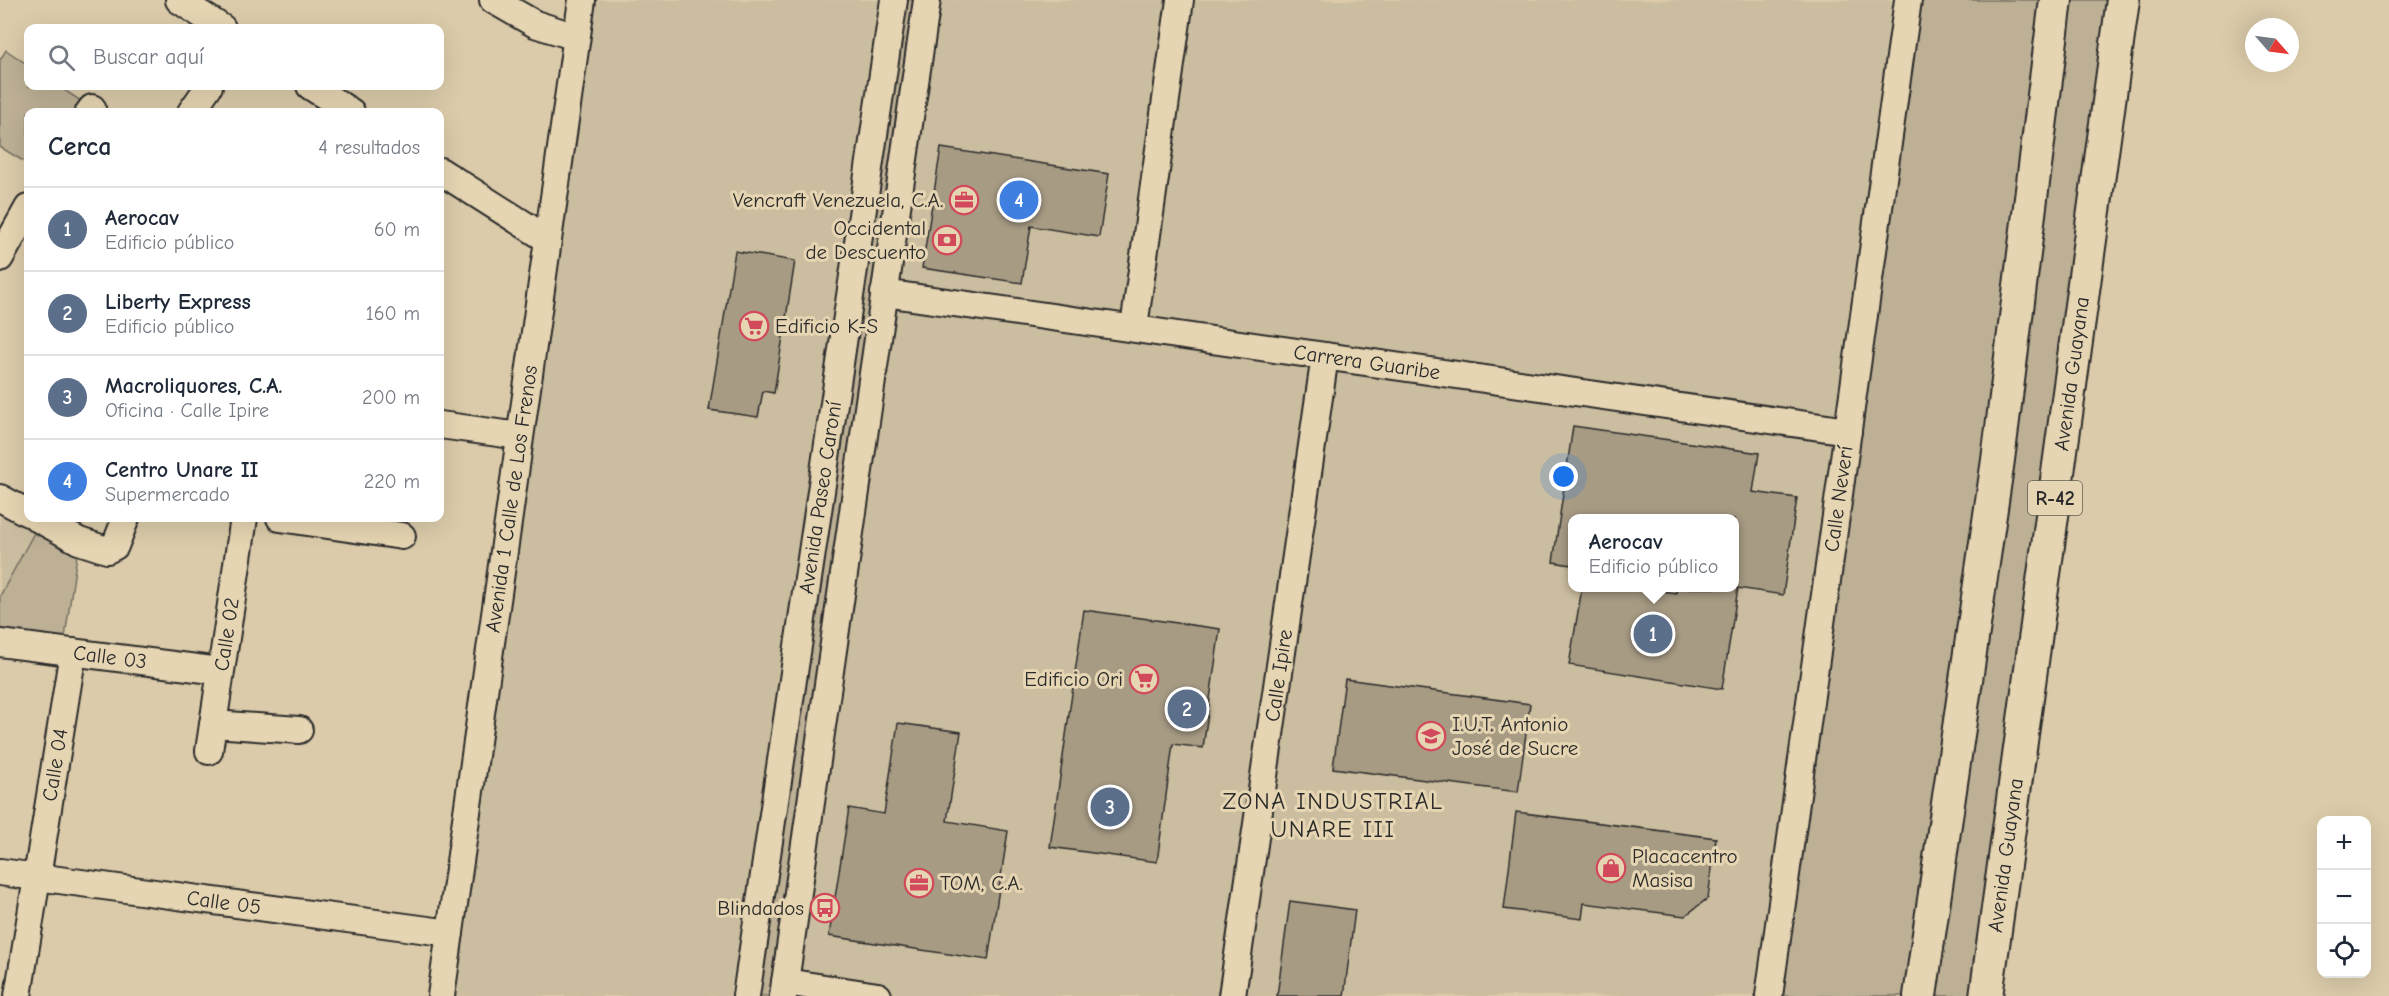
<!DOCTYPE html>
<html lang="es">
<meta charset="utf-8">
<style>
:root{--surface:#fff;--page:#f2f2f3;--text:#1f2937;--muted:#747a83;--line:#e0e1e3;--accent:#ea580c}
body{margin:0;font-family:"Comic Neue",sans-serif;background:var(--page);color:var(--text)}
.controls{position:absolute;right:18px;bottom:18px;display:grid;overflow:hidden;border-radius:12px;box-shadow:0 6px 24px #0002}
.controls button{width:54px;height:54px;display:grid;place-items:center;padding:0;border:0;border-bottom:2px solid var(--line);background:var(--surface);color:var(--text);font:30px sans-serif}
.compass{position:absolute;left:2245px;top:18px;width:54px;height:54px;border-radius:50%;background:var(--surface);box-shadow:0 6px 24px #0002;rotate:118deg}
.you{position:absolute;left:1564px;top:477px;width:21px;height:21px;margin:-15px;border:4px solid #fff;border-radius:50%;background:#1a73e8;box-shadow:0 0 0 9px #1a73e833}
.badge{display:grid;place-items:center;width:39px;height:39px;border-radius:50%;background:var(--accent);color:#fff;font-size:20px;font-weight:700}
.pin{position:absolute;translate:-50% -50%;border:3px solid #fff;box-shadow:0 2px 6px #0006}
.popup{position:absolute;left:1568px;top:514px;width:171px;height:78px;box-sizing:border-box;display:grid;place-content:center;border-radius:12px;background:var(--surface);filter:drop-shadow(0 2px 4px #0005);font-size:20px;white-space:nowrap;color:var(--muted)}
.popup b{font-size:22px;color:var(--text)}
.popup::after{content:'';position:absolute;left:50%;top:100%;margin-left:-12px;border:12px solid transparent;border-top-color:var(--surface)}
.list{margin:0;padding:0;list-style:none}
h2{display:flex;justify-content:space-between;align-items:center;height:78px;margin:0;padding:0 24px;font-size:26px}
h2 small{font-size:20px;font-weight:400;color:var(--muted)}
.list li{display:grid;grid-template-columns:39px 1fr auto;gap:18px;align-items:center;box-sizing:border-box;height:84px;padding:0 24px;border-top:2px solid var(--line)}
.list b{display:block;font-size:22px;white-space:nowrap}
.list p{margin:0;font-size:20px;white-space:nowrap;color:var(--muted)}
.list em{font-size:20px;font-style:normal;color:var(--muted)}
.icon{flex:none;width:33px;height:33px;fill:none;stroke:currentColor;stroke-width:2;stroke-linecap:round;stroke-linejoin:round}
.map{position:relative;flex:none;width:2389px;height:996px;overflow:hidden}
.search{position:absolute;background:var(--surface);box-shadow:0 6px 24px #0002;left:24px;top:24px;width:420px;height:66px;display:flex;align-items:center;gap:15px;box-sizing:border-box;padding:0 21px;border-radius:12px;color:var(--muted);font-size:22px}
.panel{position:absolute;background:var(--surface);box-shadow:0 6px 24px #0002;left:24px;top:108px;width:420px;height:414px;border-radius:12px}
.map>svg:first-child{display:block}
</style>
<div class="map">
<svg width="2389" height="996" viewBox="0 0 2389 996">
<rect width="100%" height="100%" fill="#dbcbaa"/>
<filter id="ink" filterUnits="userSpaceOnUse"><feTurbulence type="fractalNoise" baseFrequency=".0167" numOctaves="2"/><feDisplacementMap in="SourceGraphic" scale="12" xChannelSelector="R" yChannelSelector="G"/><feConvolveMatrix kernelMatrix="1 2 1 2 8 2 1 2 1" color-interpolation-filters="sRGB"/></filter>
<g filter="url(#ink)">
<g fill="#cbbd9f" fill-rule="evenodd">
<polygon points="582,0 894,0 746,996 441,996"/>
<path d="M927,0H1911L1770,996H783ZM1572,518H1734V588H1572Z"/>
<polygon points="0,498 41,520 0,596"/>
</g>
<g fill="#bdb095" stroke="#746e60" stroke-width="1.5">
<polygon points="894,0 927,0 783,996 746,996"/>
<polygon points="1911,0 2123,0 1986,996 1769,996"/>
<polygon points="6,50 28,65 28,86 58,86 92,108 89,112 28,112 28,164 0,147 0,60"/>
<polygon points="41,520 79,541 63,651 0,643 0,596"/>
</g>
<g fill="#a79b84" stroke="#2b2b2b" stroke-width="1.5">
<polygon points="941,148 1109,174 1099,237 1031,226 1022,283 922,268"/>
<polygon points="735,251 795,261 774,393 763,391 758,417 709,410"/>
<polygon points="1573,426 1759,453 1753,492 1797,498 1783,595 1738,588 1722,689 1569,665 1582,588 1642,588 1676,593 1676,588 1734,588 1734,519 1572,519 1572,565 1553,562"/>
<polygon points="1084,610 1220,629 1203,748 1173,744 1157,862 1050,847"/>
<polygon points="1345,679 1530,704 1518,792 1333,768"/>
<polygon points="898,723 961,732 947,821 1008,831 988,960 829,936 849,808 884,814"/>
<polygon points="1516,812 1716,838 1708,898 1685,916 1584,903 1582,919 1504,909"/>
<polygon points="1290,901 1355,910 1344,996 1277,996"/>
</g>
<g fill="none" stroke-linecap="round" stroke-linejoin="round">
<g stroke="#2b2b2b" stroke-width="30">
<g id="minor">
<polyline points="179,0 222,28"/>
<polyline points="493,0 535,24 576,37"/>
<polyline points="310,86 351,112"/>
<polyline points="89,112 92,108"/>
<polyline points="191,112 209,86"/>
<polyline points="440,171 547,239"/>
<polyline points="0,258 28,208"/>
<path id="s1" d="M884,293L1848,431"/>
<polyline points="1134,327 1180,0"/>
<polyline points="440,425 519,436"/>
<polyline points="0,498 28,513"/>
<polyline points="37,518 79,541 107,550 115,546 126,518"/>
<polyline points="280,518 402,536"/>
<path id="s2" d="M0,643L220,671"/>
<polyline points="213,724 299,730"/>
<path id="s3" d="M209,751L244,518"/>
<path id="s4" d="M0,872L450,933"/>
<polyline points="785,982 878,996"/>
<path id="s5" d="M18,996L73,652"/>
<path id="s6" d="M441,996L582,0"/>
<path id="s7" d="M746,996L894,0"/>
<polyline points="783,996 927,0"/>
<path id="s8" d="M1232,996L1325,356"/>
<path id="s9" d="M1769,996L1908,0"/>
</g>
</g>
<g stroke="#2b2b2b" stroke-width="36">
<g id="major">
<polyline points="1920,996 1998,460 2056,0"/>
<path id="s10" d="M1986,996L2123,0"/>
</g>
</g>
<use href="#minor" stroke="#e6d5b2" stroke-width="26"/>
<use href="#major" stroke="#e6d5b2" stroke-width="32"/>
</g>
</g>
<defs>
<g id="office-ring" transform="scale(1.5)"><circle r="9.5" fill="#e6d5b2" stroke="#d1495b" stroke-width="1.5"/><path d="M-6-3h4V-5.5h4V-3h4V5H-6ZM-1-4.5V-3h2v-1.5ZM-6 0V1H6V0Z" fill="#d1495b"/></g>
<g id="bank-ring" transform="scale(1.5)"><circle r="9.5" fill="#e6d5b2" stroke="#d1495b" stroke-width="1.5"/><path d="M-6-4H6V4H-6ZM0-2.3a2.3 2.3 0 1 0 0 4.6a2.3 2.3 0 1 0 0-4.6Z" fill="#d1495b"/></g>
<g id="supermarket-ring" transform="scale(1.5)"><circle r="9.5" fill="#e6d5b2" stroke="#d1495b" stroke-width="1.5"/><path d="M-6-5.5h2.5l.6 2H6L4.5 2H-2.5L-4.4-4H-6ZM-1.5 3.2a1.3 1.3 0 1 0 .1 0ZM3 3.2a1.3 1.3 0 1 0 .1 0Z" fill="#d1495b"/></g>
<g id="university-ring" transform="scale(1.5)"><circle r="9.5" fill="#e6d5b2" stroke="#d1495b" stroke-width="1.5"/><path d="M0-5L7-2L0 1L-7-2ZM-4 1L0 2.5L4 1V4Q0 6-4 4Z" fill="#d1495b"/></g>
<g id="shop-ring" transform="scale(1.5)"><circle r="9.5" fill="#e6d5b2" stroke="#d1495b" stroke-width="1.5"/><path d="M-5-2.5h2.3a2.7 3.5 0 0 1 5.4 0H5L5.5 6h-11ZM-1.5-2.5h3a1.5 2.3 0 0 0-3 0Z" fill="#d1495b"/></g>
<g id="bus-ring" transform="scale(1.5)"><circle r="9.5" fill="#e6d5b2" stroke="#d1495b" stroke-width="1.5"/><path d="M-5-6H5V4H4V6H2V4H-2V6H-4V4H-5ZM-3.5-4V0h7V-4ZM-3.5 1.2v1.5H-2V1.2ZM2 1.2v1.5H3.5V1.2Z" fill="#d1495b"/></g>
</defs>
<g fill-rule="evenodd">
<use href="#office-ring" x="964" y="200"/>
<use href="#bank-ring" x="947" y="240"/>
<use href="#supermarket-ring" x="754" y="326"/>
<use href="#supermarket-ring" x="1144" y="679"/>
<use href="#university-ring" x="1431" y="736"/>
<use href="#shop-ring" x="1611" y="868"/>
<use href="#office-ring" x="919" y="883"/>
<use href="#bus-ring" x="825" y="908"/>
</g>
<g text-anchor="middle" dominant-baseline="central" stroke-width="6" stroke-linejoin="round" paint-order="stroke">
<rect fill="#e6d5b2" stroke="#635e54" stroke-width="1.5" x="2028" y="481" width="54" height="34" rx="4.5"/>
<g font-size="20" font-weight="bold" fill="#2b2b2b">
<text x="2055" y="498">R-42</text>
</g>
<g font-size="21" fill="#2b2b2b" stroke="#e6d5b2" text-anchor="end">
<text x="943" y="200">Vencraft Venezuela, C.A.</text>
<text x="926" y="228">Occidental<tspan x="926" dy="24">de Descuento</tspan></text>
<text x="775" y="326" text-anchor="start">Edificio K-S</text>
<text x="1123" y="679">Edificio Ori</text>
<text x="1452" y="724" text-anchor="start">I.U.T. Antonio<tspan x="1452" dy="24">José de Sucre</tspan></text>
<text x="1632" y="856" text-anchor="start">Placacentro<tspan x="1632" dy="24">Masisa</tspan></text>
<text x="940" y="883" text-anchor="start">TOM, C.A.</text>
<text x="804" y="908">Blindados</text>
</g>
<g font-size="21" fill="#2b2b2b" stroke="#e6d5b2">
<text stroke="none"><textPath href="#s1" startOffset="488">Carrera Guaribe</textPath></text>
<text stroke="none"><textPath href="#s10" startOffset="628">Avenida Guayana</textPath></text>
<text stroke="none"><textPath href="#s6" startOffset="502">Avenida 1 Calle de Los Frenos</textPath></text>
<text stroke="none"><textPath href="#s7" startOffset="504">Avenida Paseo Caroní</textPath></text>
<text stroke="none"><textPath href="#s9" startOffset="502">Calle Neverí</textPath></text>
<text stroke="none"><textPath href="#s3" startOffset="118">Calle 02</textPath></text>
<text stroke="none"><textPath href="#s2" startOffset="111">Calle 03</textPath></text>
<text stroke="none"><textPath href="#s8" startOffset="324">Calle Ipire</textPath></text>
<text stroke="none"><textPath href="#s5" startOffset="234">Calle 04</textPath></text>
<text stroke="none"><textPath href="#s10" startOffset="142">Avenida Guayana</textPath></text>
<text stroke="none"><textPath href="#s4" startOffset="226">Calle 05</textPath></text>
</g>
<g font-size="24" letter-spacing="1.5" fill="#2b2b2b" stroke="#e6d5b2">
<text x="1333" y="801">ZONA INDUSTRIAL<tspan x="1333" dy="28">UNARE III</tspan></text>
</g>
</g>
</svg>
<div class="controls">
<button>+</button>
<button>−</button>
<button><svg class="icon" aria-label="locate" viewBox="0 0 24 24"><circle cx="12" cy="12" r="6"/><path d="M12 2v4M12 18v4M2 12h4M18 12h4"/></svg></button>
</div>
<svg class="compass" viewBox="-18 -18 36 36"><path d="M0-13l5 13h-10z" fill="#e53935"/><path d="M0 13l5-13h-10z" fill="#747a83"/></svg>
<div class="you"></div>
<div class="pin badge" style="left:1653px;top:634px;background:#5c6f8a">1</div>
<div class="popup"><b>Aerocav</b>Edificio público</div>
<div class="pin badge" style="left:1187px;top:709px;background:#5c6f8a">2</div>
<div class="pin badge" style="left:1110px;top:807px;background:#5c6f8a">3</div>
<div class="pin badge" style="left:1019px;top:200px;background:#3f7fe0">4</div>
<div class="search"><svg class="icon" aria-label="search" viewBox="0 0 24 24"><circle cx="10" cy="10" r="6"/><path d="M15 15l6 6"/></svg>Buscar aquí</div>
<section class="panel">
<h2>Cerca<small>4 resultados</small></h2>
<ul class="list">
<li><span class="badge" style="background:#5c6f8a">1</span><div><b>Aerocav</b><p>Edificio público</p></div><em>60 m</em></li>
<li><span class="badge" style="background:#5c6f8a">2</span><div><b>Liberty Express</b><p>Edificio público</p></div><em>160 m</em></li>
<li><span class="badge" style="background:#5c6f8a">3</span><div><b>Macroliquores, C.A.</b><p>Oficina · Calle Ipire</p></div><em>200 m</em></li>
<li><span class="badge" style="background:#3f7fe0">4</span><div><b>Centro Unare II</b><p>Supermercado</p></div><em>220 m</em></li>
</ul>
</section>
</div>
